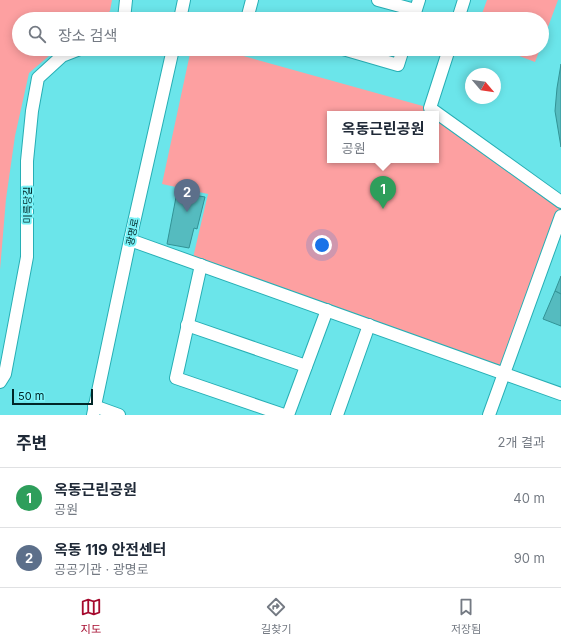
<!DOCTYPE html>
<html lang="ko">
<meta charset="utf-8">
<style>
:root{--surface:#fff;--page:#f2f2f3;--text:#1f2937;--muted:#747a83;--line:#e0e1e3;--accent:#a5092d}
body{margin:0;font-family:Inter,"Noto Sans KR",sans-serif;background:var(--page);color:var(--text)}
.compass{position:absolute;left:465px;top:68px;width:36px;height:36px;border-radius:50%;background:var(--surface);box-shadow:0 2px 10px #0003;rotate:119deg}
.scale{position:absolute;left:12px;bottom:10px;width:81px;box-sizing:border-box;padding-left:4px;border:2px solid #002627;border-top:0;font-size:11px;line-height:14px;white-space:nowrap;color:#002627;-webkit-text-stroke:3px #79f3f8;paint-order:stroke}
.you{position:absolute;left:322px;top:245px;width:14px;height:14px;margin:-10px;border:3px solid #fff;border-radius:50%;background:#1a73e8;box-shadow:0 0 0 6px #1a73e833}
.badge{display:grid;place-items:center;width:26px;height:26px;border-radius:50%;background:var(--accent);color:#fff;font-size:13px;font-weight:700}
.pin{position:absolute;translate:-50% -33px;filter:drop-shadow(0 1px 2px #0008)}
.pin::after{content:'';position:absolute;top:21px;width:14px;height:12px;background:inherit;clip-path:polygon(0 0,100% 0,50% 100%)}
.popup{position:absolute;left:327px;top:111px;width:112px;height:52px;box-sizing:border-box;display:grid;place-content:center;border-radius:0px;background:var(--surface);filter:drop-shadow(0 1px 3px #0005);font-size:13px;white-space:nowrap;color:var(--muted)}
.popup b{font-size:15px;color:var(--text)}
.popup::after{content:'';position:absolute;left:50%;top:100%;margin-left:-8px;border:8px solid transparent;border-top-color:var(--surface)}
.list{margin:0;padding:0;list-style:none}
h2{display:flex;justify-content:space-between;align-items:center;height:52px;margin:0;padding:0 16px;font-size:17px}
h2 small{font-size:13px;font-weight:400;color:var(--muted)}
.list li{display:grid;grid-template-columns:26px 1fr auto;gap:12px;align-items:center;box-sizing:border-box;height:60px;padding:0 16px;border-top:1px solid var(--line)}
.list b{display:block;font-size:15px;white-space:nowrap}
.list p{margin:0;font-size:13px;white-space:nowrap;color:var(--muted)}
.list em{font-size:13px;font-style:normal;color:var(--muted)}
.icon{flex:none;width:22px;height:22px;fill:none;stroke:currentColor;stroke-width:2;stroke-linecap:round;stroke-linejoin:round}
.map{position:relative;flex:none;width:561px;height:415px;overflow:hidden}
.search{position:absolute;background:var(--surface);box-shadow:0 2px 10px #0003;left:12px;right:12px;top:12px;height:44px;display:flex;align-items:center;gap:10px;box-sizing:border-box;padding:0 14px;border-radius:22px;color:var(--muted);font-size:15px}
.sheet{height:172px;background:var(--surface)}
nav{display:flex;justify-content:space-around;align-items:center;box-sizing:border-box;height:56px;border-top:1px solid var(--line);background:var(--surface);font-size:11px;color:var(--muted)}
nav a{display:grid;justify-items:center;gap:2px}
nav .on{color:var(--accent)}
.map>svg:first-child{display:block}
</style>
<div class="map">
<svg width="561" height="415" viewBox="0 0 561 415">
<rect width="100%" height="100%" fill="#6be5ea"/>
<g fill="#fda0a1" fill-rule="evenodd">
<polygon points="0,0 112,0 110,11 102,19 19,19 19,49 57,49 29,73 15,136 6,199 0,270"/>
<polygon points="487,0 558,0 542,43 542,19 480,19"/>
<path d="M191,49H218L430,108L561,202V216L504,374L192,262L208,194L162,184ZM330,114H436V160H330Z"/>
<polygon points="501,49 540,49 535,62"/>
</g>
<g fill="#55bbbf" stroke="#329396">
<polygon points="561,64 561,147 555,111 557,88"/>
<polygon points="177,192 205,197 197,229 194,228 189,248 167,244"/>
<polygon points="561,276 561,294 555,291"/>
<polygon points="555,291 561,294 561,326 543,319"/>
</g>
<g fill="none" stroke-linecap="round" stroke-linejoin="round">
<g stroke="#27afb5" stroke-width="14">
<g id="minor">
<polyline points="378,0 415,10"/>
<polyline points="124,19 126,0"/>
<polyline points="180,19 184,0"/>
<polyline points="247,19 252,0"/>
<polyline points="413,19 419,0"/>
<polyline points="458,19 464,0"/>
<polyline points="343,49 398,65 403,49"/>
<polyline points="449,49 430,108 561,202"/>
<polyline points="130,240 561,394"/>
<polyline points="201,265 176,378 284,415"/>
<polyline points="187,325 306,366"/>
<polyline points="0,382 5,374 27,257 27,161 32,111 38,78 62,56 80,49"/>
<polyline points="94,406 119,415"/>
<polyline points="93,415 130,240 173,49"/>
<polyline points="288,415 327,310"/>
<polyline points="337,415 369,325"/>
<polyline points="489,415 561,216"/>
</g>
</g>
<use href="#minor" stroke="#fff" stroke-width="12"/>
</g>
<g text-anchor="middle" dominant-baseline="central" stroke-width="4" stroke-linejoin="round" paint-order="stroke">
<g font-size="10" fill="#002627" stroke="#79f3f8">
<text transform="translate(27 205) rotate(-90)">미륵당길</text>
<text transform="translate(132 232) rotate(-78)">광명로</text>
</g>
</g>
</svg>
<svg class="compass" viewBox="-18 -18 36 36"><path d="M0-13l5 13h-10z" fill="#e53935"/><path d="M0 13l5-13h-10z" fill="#747a83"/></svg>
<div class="scale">50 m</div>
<div class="you"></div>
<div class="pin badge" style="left:383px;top:209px;background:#2e9e5b">1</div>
<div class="popup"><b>옥동근린공원</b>공원</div>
<div class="pin badge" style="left:187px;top:212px;background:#5c6f8a">2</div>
<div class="search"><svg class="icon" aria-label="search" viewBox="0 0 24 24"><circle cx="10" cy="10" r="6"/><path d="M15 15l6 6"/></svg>장소 검색</div>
</div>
<section class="sheet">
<h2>주변<small>2개 결과</small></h2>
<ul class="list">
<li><span class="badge" style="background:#2e9e5b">1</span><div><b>옥동근린공원</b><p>공원</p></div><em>40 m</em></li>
<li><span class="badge" style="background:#5c6f8a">2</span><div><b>옥동 119 안전센터</b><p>공공기관 · 광명로</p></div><em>90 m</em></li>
</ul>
</section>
<nav>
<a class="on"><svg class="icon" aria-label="map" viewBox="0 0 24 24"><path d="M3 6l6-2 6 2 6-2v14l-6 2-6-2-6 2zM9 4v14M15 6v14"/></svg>지도</a>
<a><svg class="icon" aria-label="directions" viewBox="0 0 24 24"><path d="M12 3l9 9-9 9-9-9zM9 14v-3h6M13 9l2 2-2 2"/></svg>길찾기</a>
<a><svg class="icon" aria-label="saved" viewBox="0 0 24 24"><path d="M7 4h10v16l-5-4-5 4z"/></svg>저장됨</a>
</nav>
